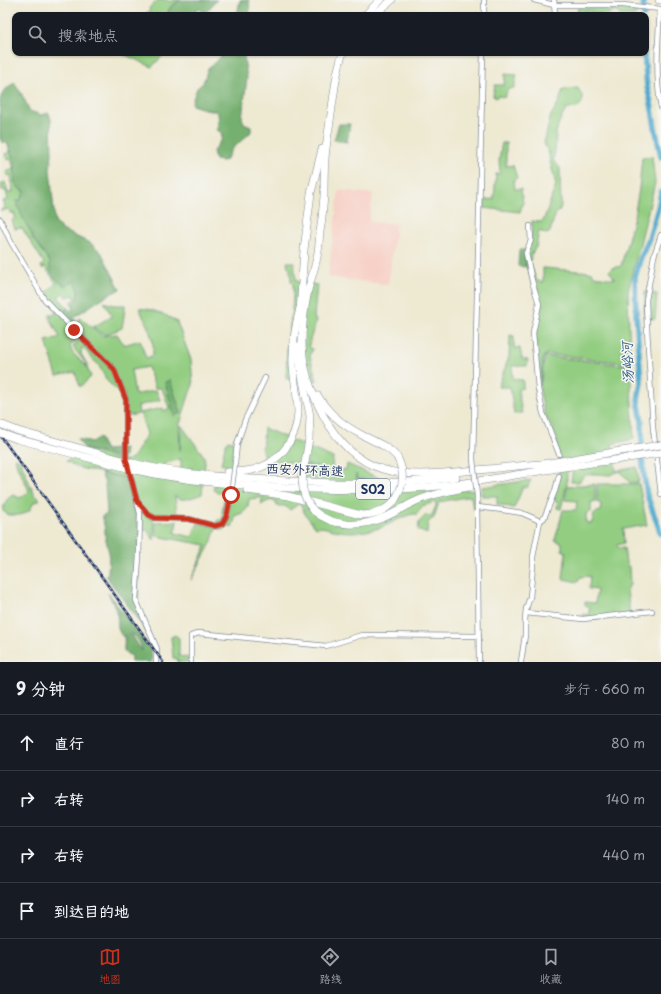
<!DOCTYPE html>
<html lang="zh">
<meta charset="utf-8">
<style>
:root{--surface:#171b24;--page:#242831;--text:#f1f3f6;--muted:#9ea1a6;--line:#363941;--accent:#c8321e}
body{margin:0;font-family:"Playpen Sans","LXGW WenKai TC",sans-serif;background:var(--page);color:var(--text)}
.stop{position:absolute;width:12px;height:12px;margin:-9px;border:3px solid #c8321e;border-radius:50%;background:#fff}
.stop.end{background:#c8321e;border-color:#fff;box-shadow:0 1px 4px #0008}
.list{margin:0;padding:0;list-style:none}
h2{display:flex;justify-content:space-between;align-items:center;height:52px;margin:0;padding:0 16px;font-size:17px}
h2 small{font-size:13px;font-weight:400;color:var(--muted)}
.list li{display:grid;grid-template-columns:26px 1fr auto;gap:12px;align-items:center;box-sizing:border-box;height:56px;padding:0 16px;border-top:1px solid var(--line)}
.list b{display:block;font-size:15px;white-space:nowrap}
.list em{font-size:13px;font-style:normal;color:var(--muted)}
.icon{flex:none;width:22px;height:22px;fill:none;stroke:currentColor;stroke-width:2;stroke-linecap:round;stroke-linejoin:round}
.map{position:relative;flex:none;width:661px;height:662px;overflow:hidden}
.search{position:absolute;background:var(--surface);box-shadow:0 1px 3px #0004;left:12px;right:12px;top:12px;height:44px;display:flex;align-items:center;gap:10px;box-sizing:border-box;padding:0 14px;border-radius:8px;color:var(--muted);font-size:15px}
.sheet{height:276px;background:var(--surface)}
nav{display:flex;justify-content:space-around;align-items:center;box-sizing:border-box;height:56px;border-top:1px solid var(--line);background:var(--surface);font-size:11px;color:var(--muted)}
nav a{display:grid;justify-items:center;gap:2px}
nav .on{color:var(--accent)}
.map>svg:first-child{display:block}
</style>
<div class="map">
<svg width="661" height="662" viewBox="0 0 661 662">
<rect width="100%" height="100%" fill="#f6f6f2"/>
<filter id="ink" filterUnits="userSpaceOnUse"><feTurbulence type="fractalNoise" baseFrequency=".025" numOctaves="2"/><feDisplacementMap in="SourceGraphic" scale="8" xChannelSelector="R" yChannelSelector="G"/><feConvolveMatrix kernelMatrix="1 2 1 2 8 2 1 2 1" color-interpolation-filters="sRGB"/></filter>
<filter id="wash" filterUnits="userSpaceOnUse"><feTurbulence type="fractalNoise" baseFrequency=".012" numOctaves="4" result="noise"/><feDisplacementMap in="SourceGraphic" scale="16" xChannelSelector="R" yChannelSelector="G"/><feGaussianBlur stdDeviation="0.9" result="paint"/><feColorMatrix in="noise" values="0 0 0 0 0 0 0 0 0 0 0 0 0 0 0 0 0 1.4 0 .05"/><feComposite in="paint" operator="in"/></filter>
<g filter="url(#wash)">
<rect width="100%" height="100%" fill="#eee9d1"/>
<polygon fill="#f7d1c7" points="339,190 373,194 369,221 396,224 388,285 328,277"/>
<g fill="#93cd81" stroke="#577e70" fill-rule="evenodd">
<path d="M158,0H166L171,2L172,0H180C175,4 168,6 168,14L170,15H143L150,11L149,8Z"/>
<path d="M578,7L637,10L636,15H620L619,13L613,11C607,17 595,14 588,11L584,12L583,15H577Z"/>
<polygon points="121,53 165,53 152,67"/>
<polygon points="505,74 517,75 514,88 508,89 505,97 497,96 496,98 493,96 495,85 504,85"/>
<path d="M578,88C583,97 586,100 577,108H568C562,115 557,125 556,135C555,144 556,151 553,160L560,168L561,206L559,211L555,215L550,232L547,234L539,231L536,247L531,255L530,263L536,280L543,283V268L592,272L594,276L615,279L609,271L612,268L621,266L634,217L639,189L642,157L652,156L655,183L628,292L630,364L546,354L543,358L540,386L545,356L630,366L634,439L612,444L616,471L637,467L639,482L630,483L620,471L610,475L596,474L584,475L579,482H571L573,467L567,466V484L561,509L557,508L558,502L552,499L558,485L559,459L556,436L544,413L540,391L535,336L541,303L525,262V255L531,243L532,221L542,222L544,219L556,185L549,157H550L544,143L551,115L559,102L563,89Z"/>
<polygon points="7,142 14,161 15,169 15,182 17,187 25,191 19,202 16,201 24,220 32,234 33,239 50,262 71,284 74,281 78,288 78,299 72,305 71,302 76,299 73,295 67,297 63,293 58,297 68,308 63,312 81,336 70,346 72,352 87,367 91,377 80,387 75,372 57,376 46,341 60,337 50,319 50,314 56,314 52,301 46,293 56,283 45,267 42,269 41,266 44,263 22,228 15,229 12,221 15,217 14,213 11,213 9,209 0,211 5,206 3,201 8,200 6,191 2,190 1,184 5,182 8,193 13,192 11,175 7,176 6,172 14,169 11,159 7,160 5,154 10,152"/>
<polygon points="502,143 506,143 506,166 513,165 517,178 514,179 515,189 521,189 523,203 520,212 484,208 484,200 494,199 496,174 500,173 499,160"/>
<polygon points="287,262 294,262 296,281 317,285 314,317 316,321 310,340 309,347 313,349 310,355 311,360 317,381 286,379 287,350 291,317 293,313 292,309 293,296 293,284 291,282 290,269 288,267"/>
<polygon points="645,292 657,294 655,319 644,319"/>
<polygon points="104,302 114,305 125,305 125,309 122,328 105,335 93,327 112,316"/>
<path d="M139,308L152,310L167,316L177,322L191,360L193,385L190,392L179,427L180,451L181,425L204,456L205,462L202,494C193,497 183,503 175,496L177,515L174,516L151,517L138,504L129,478H127L79,468L66,461L84,453L85,449L126,461L132,458L147,434L140,413L163,408L164,411L169,408L162,388H155L148,367L131,370L135,395L156,390L160,400L138,406L139,414L123,417L124,395L123,390L120,394L107,381L98,364L91,358L85,349L82,347L81,354L88,366L73,347L84,335L77,322L80,318L103,336L117,334L124,345L140,340L146,358L152,356C157,342 145,321 139,308ZM181,459V468L166,474L164,464Z"/>
<polygon points="510,335 514,336 514,348 520,348 522,359 528,360 527,366 512,366 513,379 523,380 523,388 518,389 522,413 514,414 510,387 498,387 509,357"/>
<path d="M264,428L333,458L332,468L346,470L347,464L386,481L358,479L356,474L357,481L479,491V509H473L471,496L439,502L434,518L428,522L427,534L418,530L419,522L426,515L430,516L432,515L436,506L435,502L422,506L417,514C405,514 396,521 385,526C365,534 341,534 320,526L316,528L305,514L300,503L290,510L285,506H277L275,500L268,501L261,505L265,480L296,484L299,465L317,466L264,459L262,450Z"/>
<polygon points="228,440 236,442 233,451 232,459 235,461 232,464 235,465 233,468 221,464 225,446"/>
<path d="M15,457L20,461L26,474V475L35,496L39,498V501L34,502L30,510L23,514L19,515H8L3,511C4,503 6,499 13,495L18,497L20,498L29,492C26,480 16,470 15,457Z"/>
<path d="M219,471L232,475L261,493L260,498L249,499C248,510 245,513 234,516L235,519L232,527L226,525L223,530L216,528L211,543L191,580L206,545L156,536L155,522L177,521L175,533L192,537L198,523L213,526L219,519L221,521L223,516L222,512L225,495L213,490Z"/>
<polygon points="531,480 527,488 523,487 514,508 497,504 497,496 482,496 482,487"/>
<polygon points="595,484 595,502 591,502 591,512 586,513 586,523 592,523 594,513 600,511 601,504 597,502 597,484 639,484 647,525 623,529 624,543 617,545 618,548 624,548 626,563 629,567 630,584 627,590 630,614 582,620 583,614 588,615 590,607 585,605 585,602 595,603 597,590 589,589 590,576 580,577 578,582 563,579 566,552 562,550 562,543 555,540 563,510 576,510 577,501 565,500 567,486"/>
<polygon points="130,488 137,505 154,521 154,540 147,530 143,530 132,506 129,489"/>
<polygon points="175,635 179,638 179,656 189,658 189,662 177,662 178,659 173,658 171,637"/>
</g>
<g fill="#76b06f" stroke="#487066">
<path d="M180,0H217L205,13L198,8L192,15H170L168,14C168,6 175,4 180,0Z"/>
<polygon points="240,0 249,0 250,15 237,15"/>
<path d="M222,53H246L244,58L247,78L242,118L244,123L251,126V132L232,149L226,160L222,161L215,160L213,151L222,139L221,132L217,130C217,123 221,117 216,111H211L192,105V102L197,88L203,83L208,68L220,58Z"/>
<path d="M14,82L19,89L30,111L41,115L49,113L51,120L52,155L50,169L55,222L62,230L90,243L101,252L120,289L101,299L74,317L81,336L63,316V312L68,308L69,311L74,309L72,305L78,299V288L74,281L66,286C58,283 47,271 50,262L33,239C32,232 27,227 24,220C21,214 18,207 16,201H20L25,191C22,190 18,188 17,186C13,182 15,175 15,170C15,160 11,151 7,143L2,142L0,139V100L3,92Z"/>
<polygon points="339,124 350,124 347,142 334,140"/>
<polygon points="519,250 526,250 525,255 526,267 518,266"/>
<polygon points="170,380 181,413 174,416 165,382"/>
<polygon points="99,437 106,450 125,448 124,458 85,449 77,439 93,442"/>
<polygon points="101,473 127,478 129,478 129,489 131,506 141,529 137,563 139,615 150,637 106,576 108,573 109,553 105,535 105,529 102,516 106,515 107,512 105,484"/>
<path d="M108,593L151,650L152,662H131L132,659V656C119,651 126,648 124,638L130,635H132L142,651C142,645 137,636 131,633L123,637C115,627 119,626 117,615C115,607 112,600 108,593Z"/>
</g>
<g fill="none" stroke-linecap="round" stroke-linejoin="round">
<g stroke="#52abcf" stroke-width="5.5">
<polyline points="643,0 644,15"/>
<polyline points="644,53 647,87 651,103 655,127 661,157"/>
<polyline points="661,192 658,208 649,238 640,260 635,277 636,313 641,382 638,400 642,422 642,458 647,495 661,534"/>
</g>
</g>
</g>
<g filter="url(#ink)">
<g fill="none" stroke-linecap="round" stroke-linejoin="round">
<polyline stroke="#c4c4ba" stroke-width="4.5" stroke-dasharray="4.5 2" stroke-linecap="butt" points="559,454 559,476"/>
<g stroke="#848c98" stroke-width="6">
<g id="minor">
<polyline points="534,0 554,5 623,5 661,9"/>
<polyline points="554,0 555,15"/>
<path d="M660,9C658,42 655,76 661,108"/>
<polyline points="484,15 484,0"/>
<polyline points="0,219 11,242 44,299 74,330 114,369 126,400 126,459 140,513 139,556 136,600 157,649 156,662"/>
<polyline points="530,226 531,240 526,253 532,281 539,304 533,333 538,389 543,413 559,454"/>
<polyline points="661,235 654,256 646,300 647,329 653,428 661,494"/>
<polyline points="473,459 483,53"/>
<polyline points="235,463 237,444 245,420 265,378"/>
<polyline points="477,496 477,507 479,662"/>
<polyline points="138,503 149,515 155,518 189,519 215,526 222,524 227,515 231,495"/>
<polyline points="477,507 503,510 522,513 540,521"/>
<polyline points="526,613 583,619 652,611"/>
<polyline points="191,662 191,636 199,633 326,646 362,635 479,636"/>
<polyline points="521,662 525,635 525,621 526,609 530,597 533,566 533,557 535,546 540,521 544,518 555,491 559,476"/>
</g>
</g>
<g stroke="#848c98" stroke-width="8">
<g id="highway">
<polyline points="659,0 661,0"/>
<polyline points="365,15 380,0"/>
<polyline points="374,15 392,0"/>
<path d="M343,53C336,70 335,89 332,107C330,124 326,142 325,159C324,171 324,183 324,196C323,208 322,220 320,232C319,241 319,249 317,257C315,268 311,279 308,290C305,305 302,326 302,341C302,367 311,392 323,415C357,478 401,478 465,471C490,469 516,466 541,464"/>
<polyline points="300,313 304,250 311,193 322,149"/>
<polyline points="298,346 300,366 310,416 309,439 305,462"/>
<path d="M318,396C328,413 343,425 360,434C373,441 387,445 397,457"/>
<path d="M133,463C172,473 212,476 253,479C320,483 389,487 456,477"/>
<polyline points="537,465 614,452"/>
<path d="M131,469C174,479 214,483 257,486C314,490 372,492 429,487C469,484 507,476 546,470C569,466 592,463 615,460"/>
<path d="M227,472C236,472 244,472 252,470C279,464 297,440 298,412C298,397 294,381 293,366C292,346 295,327 300,308"/>
<path d="M247,490L288,496L361,515C375,515 386,511 395,500"/>
<path d="M314,511C334,528 362,527 385,517C397,512 408,504 421,499C437,493 455,490 472,486"/>
</g>
</g>
<use href="#minor" stroke="#fff" stroke-width="4.5"/>
<use href="#highway" stroke="#fff" stroke-width="7"/>
<g stroke="#1b2f5e" stroke-width="2.5">
<polyline id="rail" points="0,435 163,662"/>
</g>
<use href="#rail" stroke="#f6f6f2" stroke-width="1" stroke-dasharray="3" stroke-linecap="butt"/>
<g stroke="#848c98" stroke-width="6" stroke-linecap="butt">
<g id="minor-bridge">
<polyline points="473,459 477,496"/>
<polyline points="231,495 235,463"/>
</g>
</g>
<g stroke="#848c98" stroke-width="8" stroke-linecap="butt">
<g id="highway-bridge">
<polyline points="0,424 18,431 133,463"/>
<polyline points="0,433 17,439 131,469"/>
<polyline points="614,452 661,445"/>
<polyline points="615,460 661,453"/>
<path d="M305,462C300,480 301,497 314,511"/>
<path d="M395,500C404,486 405,472 397,457"/>
</g>
</g>
<use href="#minor-bridge" stroke="#fff" stroke-width="4.5"/>
<use href="#highway-bridge" stroke="#fff" stroke-width="7"/>
</g>
</g>
<g fill="none" stroke-linecap="round" stroke-linejoin="round" filter="url(#ink)">
<polyline stroke="#c8321e" stroke-width="5" points="74,330 114,369 126,400 126,459 137,501 149,515 155,518 189,519 215,526 222,524 227,515 231,495"/>
</g>
<g text-anchor="middle" dominant-baseline="central" stroke-width="3" stroke-linejoin="round" paint-order="stroke">
<rect fill="#f6f6f2" stroke="#5d6b8a" stroke-width="1" x="356" y="479" width="34" height="20" rx="3"/>
<g font-size="12" font-weight="bold" fill="#1b2f5e">
<text x="373" y="489">S02</text>
</g>
<g font-size="13" fill="#1b2f5e" stroke="#f6f6f2">
<text transform="translate(305 469) rotate(2)">西安外环高速</text>
</g>
<g font-size="14" font-style="italic" fill="#2e5a86" stroke="#f6f6f2">
<text transform="translate(627 363) rotate(-92)">汤峪河</text>
</g>
</g>
</svg>
<div class="stop" style="left:231px;top:495px"></div>
<div class="stop end" style="left:74px;top:330px"></div>
<div class="search"><svg class="icon" aria-label="search" viewBox="0 0 24 24"><circle cx="10" cy="10" r="6"/><path d="M15 15l6 6"/></svg>搜索地点</div>
</div>
<section class="sheet">
<h2>9 分钟<small>步行 · 660 m</small></h2>
<ul class="list">
<li><svg class="icon" aria-label="ahead" viewBox="0 0 24 24"><path d="M12 20V5M6 11l6-6 6 6"/></svg><div><b>直行</b></div><em>80 m</em></li>
<li><svg class="icon" aria-label="right" viewBox="0 0 24 24"><path d="M7 20v-9h11M14 6l5 5-5 5"/></svg><div><b>右转</b></div><em>140 m</em></li>
<li><svg class="icon" aria-label="right" viewBox="0 0 24 24"><path d="M7 20v-9h11M14 6l5 5-5 5"/></svg><div><b>右转</b></div><em>440 m</em></li>
<li><svg class="icon" aria-label="arrive" viewBox="0 0 24 24"><path d="M6 21V4h12l-3 4 3 4H6"/></svg><div><b>到达目的地</b></div></li>
</ul>
</section>
<nav>
<a class="on"><svg class="icon" aria-label="map" viewBox="0 0 24 24"><path d="M3 6l6-2 6 2 6-2v14l-6 2-6-2-6 2zM9 4v14M15 6v14"/></svg>地图</a>
<a><svg class="icon" aria-label="directions" viewBox="0 0 24 24"><path d="M12 3l9 9-9 9-9-9zM9 14v-3h6M13 9l2 2-2 2"/></svg>路线</a>
<a><svg class="icon" aria-label="saved" viewBox="0 0 24 24"><path d="M7 4h10v16l-5-4-5 4z"/></svg>收藏</a>
</nav>
